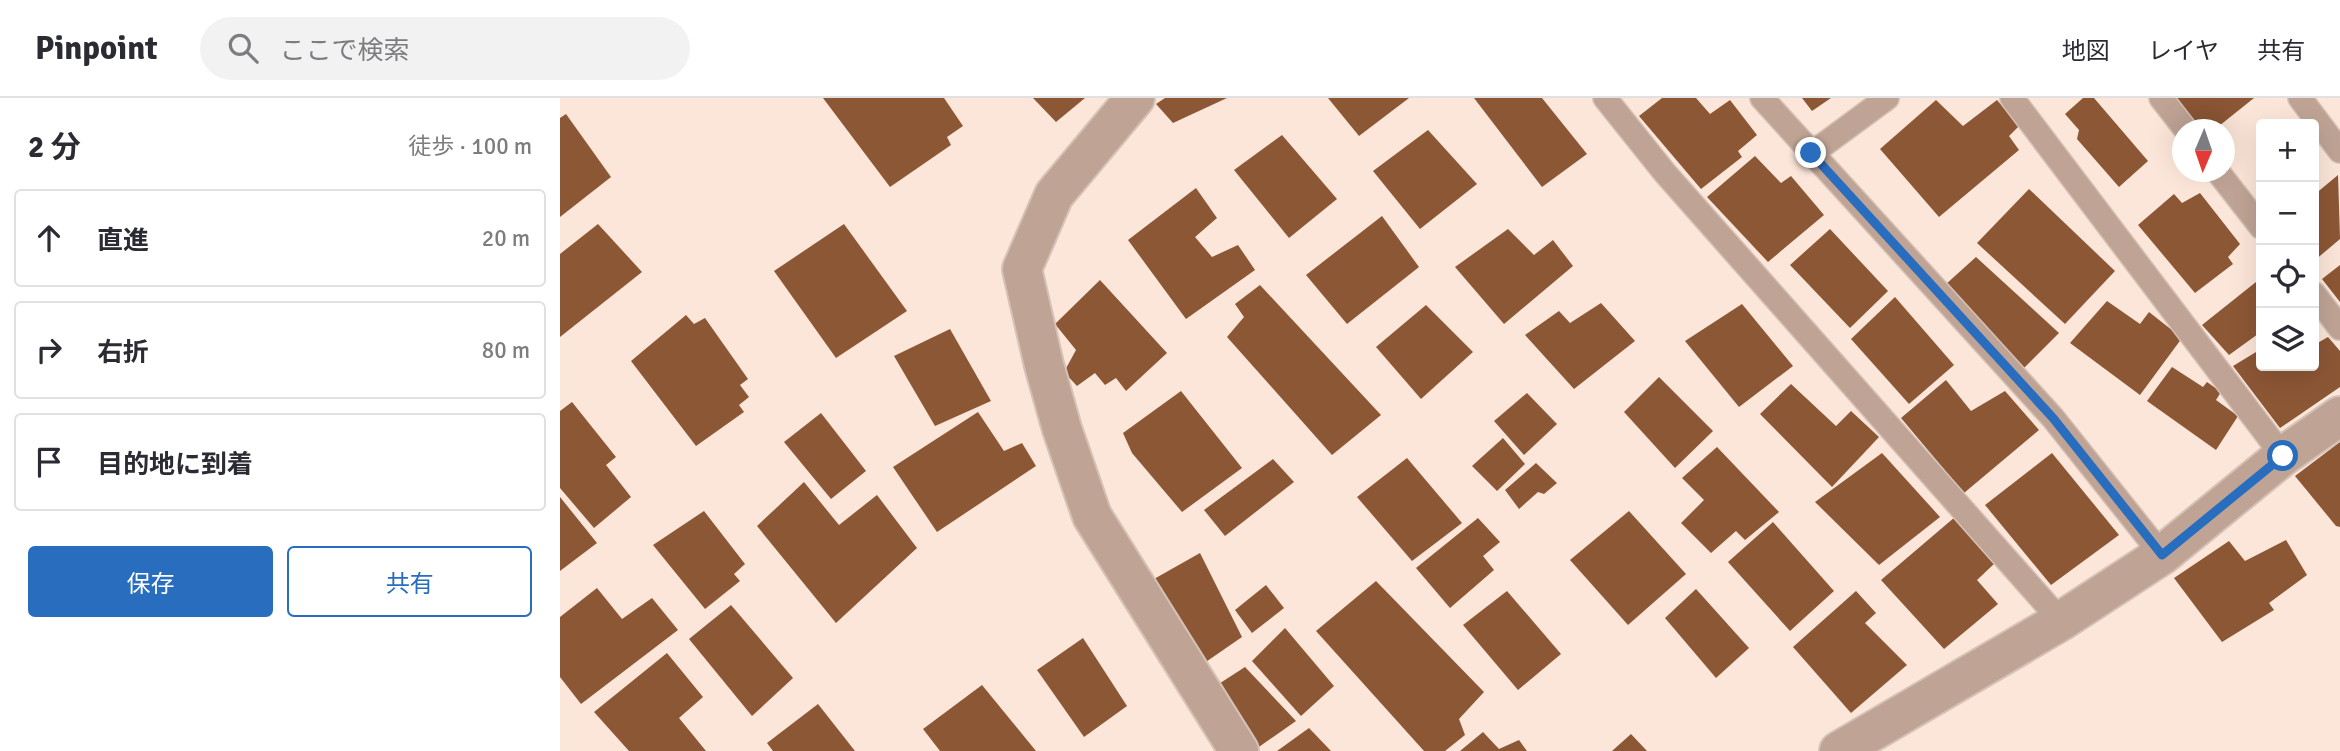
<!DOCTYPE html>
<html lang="ja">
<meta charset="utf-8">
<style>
:root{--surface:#fff;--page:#f2f2f3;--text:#2b2b33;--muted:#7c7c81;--line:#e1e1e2;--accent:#296dbe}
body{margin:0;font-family:Signika,"Noto Sans JP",sans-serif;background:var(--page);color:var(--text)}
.controls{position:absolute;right:21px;top:21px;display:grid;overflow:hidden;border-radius:7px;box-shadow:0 7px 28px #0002}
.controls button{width:63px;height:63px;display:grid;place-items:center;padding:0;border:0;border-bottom:2px solid var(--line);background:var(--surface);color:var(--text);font:35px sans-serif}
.compass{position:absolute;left:1612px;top:21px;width:63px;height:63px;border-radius:50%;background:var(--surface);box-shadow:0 7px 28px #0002;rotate:182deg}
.stop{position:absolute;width:21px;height:21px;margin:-16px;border:5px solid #296dbe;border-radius:50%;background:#fff}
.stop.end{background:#296dbe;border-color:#fff;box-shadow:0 2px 7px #0008}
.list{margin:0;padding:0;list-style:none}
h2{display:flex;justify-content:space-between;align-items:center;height:91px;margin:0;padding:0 28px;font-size:30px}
h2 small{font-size:23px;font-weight:400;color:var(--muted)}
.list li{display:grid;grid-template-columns:46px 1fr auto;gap:21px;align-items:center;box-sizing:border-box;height:98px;margin:0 14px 14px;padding:0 14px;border:2px solid var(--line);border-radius:7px}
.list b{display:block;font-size:26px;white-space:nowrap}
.list em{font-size:23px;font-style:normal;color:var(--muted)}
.actions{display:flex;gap:14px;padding:21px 28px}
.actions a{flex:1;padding:16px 0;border:2px solid var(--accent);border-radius:7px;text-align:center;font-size:24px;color:var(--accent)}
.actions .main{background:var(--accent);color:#fff}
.icon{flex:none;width:38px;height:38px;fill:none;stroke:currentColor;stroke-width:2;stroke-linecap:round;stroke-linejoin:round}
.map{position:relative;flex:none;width:1780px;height:653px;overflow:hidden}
header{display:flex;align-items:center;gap:42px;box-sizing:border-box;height:98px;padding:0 35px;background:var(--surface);border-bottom:2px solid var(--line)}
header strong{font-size:33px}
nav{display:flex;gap:38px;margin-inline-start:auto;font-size:24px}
.search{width:490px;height:63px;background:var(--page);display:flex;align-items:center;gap:18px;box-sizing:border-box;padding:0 24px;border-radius:38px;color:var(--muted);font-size:26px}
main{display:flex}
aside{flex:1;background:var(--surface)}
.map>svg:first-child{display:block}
</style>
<header>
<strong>Pinpoint</strong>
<div class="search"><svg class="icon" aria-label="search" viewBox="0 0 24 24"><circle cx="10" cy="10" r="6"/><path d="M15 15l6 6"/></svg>ここで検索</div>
<nav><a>地図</a><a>レイヤ</a><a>共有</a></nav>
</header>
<main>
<aside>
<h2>2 分<small>徒歩 · 100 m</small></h2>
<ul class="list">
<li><svg class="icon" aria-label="ahead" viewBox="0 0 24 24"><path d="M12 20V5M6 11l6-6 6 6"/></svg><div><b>直進</b></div><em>20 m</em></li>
<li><svg class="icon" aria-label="right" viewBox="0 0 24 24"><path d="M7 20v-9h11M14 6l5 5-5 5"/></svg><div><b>右折</b></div><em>80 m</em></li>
<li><svg class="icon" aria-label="arrive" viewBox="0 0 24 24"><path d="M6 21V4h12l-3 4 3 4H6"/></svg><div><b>目的地に到着</b></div></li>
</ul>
<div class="actions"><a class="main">保存</a><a>共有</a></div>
</aside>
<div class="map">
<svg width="1780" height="653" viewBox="0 0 1780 653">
<rect width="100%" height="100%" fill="#fce6d9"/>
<g fill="#8c5735">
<polygon points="263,0 384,0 403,28 387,39 391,47 330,89"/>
<polygon points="473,0 525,0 496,24"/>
<polygon points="605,0 667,0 613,25 596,6"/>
<polygon points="768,0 849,0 799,38"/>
<polygon points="914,0 982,0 1027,56 982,89"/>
<polygon points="1102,0 1136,0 1150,16 1170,2 1197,37 1178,53 1182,59 1141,91 1079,18"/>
<polygon points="1242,0 1271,0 1252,13"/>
<polygon points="1523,0 1534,0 1588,63 1559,89 1517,41 1519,32 1505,16"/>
<polygon points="1614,0 1694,0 1654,32 1639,32"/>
<polygon points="1376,2 1403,28 1437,2 1459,28 1449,38 1459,52 1379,119 1320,51"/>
<polygon points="6,16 51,79 0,119 0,20"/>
<polygon points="868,32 917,86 860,131 813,73"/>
<polygon points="722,37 777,101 729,140 674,72"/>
<polygon points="1195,58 1221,85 1231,78 1264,117 1208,164 1147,99"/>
<polygon points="1778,77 1780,141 1754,163 1754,97"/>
<polygon points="636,90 657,120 635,139 652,159 678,147 695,172 626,221 568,142"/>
<polygon points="1469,91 1555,173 1505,226 1417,145"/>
<polygon points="1640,95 1680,146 1668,159 1673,166 1635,195 1578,127 1614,96 1622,105"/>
<polygon points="822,118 859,169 787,226 746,177"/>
<polygon points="38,126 82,174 0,239 0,156"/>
<polygon points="284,126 347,213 276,260 214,173"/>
<polygon points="948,131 974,157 993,142 1013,168 944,226 895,169"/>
<polygon points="1270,131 1328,193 1290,230 1230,167"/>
<polygon points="1416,159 1499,235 1463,271 1385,187"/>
<polygon points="1780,167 1780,204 1762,181"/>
<polygon points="1701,180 1701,236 1698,236 1669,257 1642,227"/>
<polygon points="540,182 607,255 566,293 556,280 545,287 535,275 517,288 504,274 516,252 495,226"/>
<polygon points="700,187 821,317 772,357 667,239 684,219 675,206"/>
<polygon points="1335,199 1394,267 1349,306 1291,241"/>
<polygon points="1547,203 1580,226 1589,214 1622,240 1580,297 1510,245"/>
<polygon points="1041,205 1075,243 1014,291 965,237 999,213 1010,225"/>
<polygon points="1182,206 1233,268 1179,309 1125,243"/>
<polygon points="866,207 913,254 861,301 816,249"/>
<polygon points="126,217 134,226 145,220 188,281 180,287 189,299 179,307 184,314 136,348 71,263"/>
<polygon points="390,231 431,303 375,328 334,258"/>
<polygon points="1768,239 1780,253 1780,289 1720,330 1673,268 1701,251 1701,268 1754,268 1754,247"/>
<polygon points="1612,269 1643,289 1647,284 1661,294 1656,302 1678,318 1656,352 1587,303"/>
<polygon points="1099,279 1153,333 1115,370 1064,314"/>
<polygon points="1386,282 1411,313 1445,293 1479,332 1404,395 1341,320"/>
<polygon points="1231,286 1276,328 1291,313 1319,339 1272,389 1200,316"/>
<polygon points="621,293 682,370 622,414 572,355 563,335"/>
<polygon points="967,295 997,326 964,357 934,323"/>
<polygon points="12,304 56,359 46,367 71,399 34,430 0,390 0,313"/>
<polygon points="418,314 444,353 462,345 476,368 377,434 333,369"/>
<polygon points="261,315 306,373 271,401 224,344"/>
<polygon points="943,340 965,366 937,393 912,368"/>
<polygon points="1780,344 1780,429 1776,428 1735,378"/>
<polygon points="1157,349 1219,414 1185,442 1176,433 1151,455 1121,425 1144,402 1122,380"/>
<polygon points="1322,355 1380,419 1319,467 1255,404"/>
<polygon points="1492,355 1559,437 1491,487 1425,407"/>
<polygon points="847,360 902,425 852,463 797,399"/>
<polygon points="713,361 734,384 665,438 644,412"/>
<polygon points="976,365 997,385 984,396 978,394 959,411 945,392"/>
<polygon points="244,384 279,427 317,397 357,450 276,525 197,428"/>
<polygon points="0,399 37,445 0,473"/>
<polygon points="144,413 185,466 174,476 180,483 145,511 93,447"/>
<polygon points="1069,413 1126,476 1068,527 1010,462"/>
<polygon points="1395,419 1435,465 1417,482 1438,506 1384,551 1321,482"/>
<polygon points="918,420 940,444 923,458 934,472 890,510 856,470"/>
<polygon points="1213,424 1274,493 1230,533 1168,464"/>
<polygon points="1726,442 1747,477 1709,505 1714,512 1662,544 1614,480 1669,443 1685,463"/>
<polygon points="640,455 682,539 640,568 594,481"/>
<polygon points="816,483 924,594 899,621 905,637 885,653 864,653 756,533"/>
<polygon points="706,487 724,510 692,535 675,512"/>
<polygon points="37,490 62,521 92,500 118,532 21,606 0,579 0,519"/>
<polygon points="1136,491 1189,550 1156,580 1105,520"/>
<polygon points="947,493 1001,556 958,592 903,527"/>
<polygon points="1296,493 1316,515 1305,525 1347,567 1291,615 1233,549"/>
<polygon points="171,507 233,580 192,618 129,541"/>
<polygon points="725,530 774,588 741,618 692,563"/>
<polygon points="523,540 567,608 524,639 477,572"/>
<polygon points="107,555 143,599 119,620 146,653 69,653 34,614"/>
<polygon points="685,569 736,623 693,653 654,589"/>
<polygon points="422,587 476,653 380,653 363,631"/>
<polygon points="258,606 295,653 213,653 207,645"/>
<polygon points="749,630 771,653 717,653"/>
<polygon points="923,634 939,651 959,642 967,653 900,653"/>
<polygon points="1071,636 1087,653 1052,653"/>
</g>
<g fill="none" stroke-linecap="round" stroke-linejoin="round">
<g stroke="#d5c1b6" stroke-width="26">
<g id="service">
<polyline points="1045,0 1105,75 1501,523"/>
<polyline points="1202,0 1493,320 1602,457"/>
<polyline points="1452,0 1723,358"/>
<polyline points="1601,0 1626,32"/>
<polyline points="1740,0 1780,53"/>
<polyline points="1251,56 1327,0"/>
<polyline points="1658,74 1701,129"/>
<polyline points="1754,196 1780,230"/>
</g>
</g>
<g stroke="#d5c1b6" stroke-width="42">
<g id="minor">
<polyline points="575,0 494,97 462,171 484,267 502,331 532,418 679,653"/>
<polyline points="1279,653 1501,523 1602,457 1723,358 1780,318"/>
</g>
</g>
<use href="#service" stroke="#bfa495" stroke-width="23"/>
<use href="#minor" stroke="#bfa495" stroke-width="38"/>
</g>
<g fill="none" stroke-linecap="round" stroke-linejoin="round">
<polyline stroke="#296dbe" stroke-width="9" points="1251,55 1493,320 1602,457 1723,358"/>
</g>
</svg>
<div class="controls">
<button>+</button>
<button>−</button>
<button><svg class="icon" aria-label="locate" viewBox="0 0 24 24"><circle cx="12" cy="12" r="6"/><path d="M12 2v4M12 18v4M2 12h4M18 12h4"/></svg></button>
<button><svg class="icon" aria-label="layers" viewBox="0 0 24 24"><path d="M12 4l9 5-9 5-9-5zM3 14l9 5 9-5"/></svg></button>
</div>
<svg class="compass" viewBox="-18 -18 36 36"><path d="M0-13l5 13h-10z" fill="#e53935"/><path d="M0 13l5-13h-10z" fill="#7c7c81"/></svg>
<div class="stop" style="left:1723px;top:358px"></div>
<div class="stop end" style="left:1251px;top:55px"></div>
</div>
</main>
